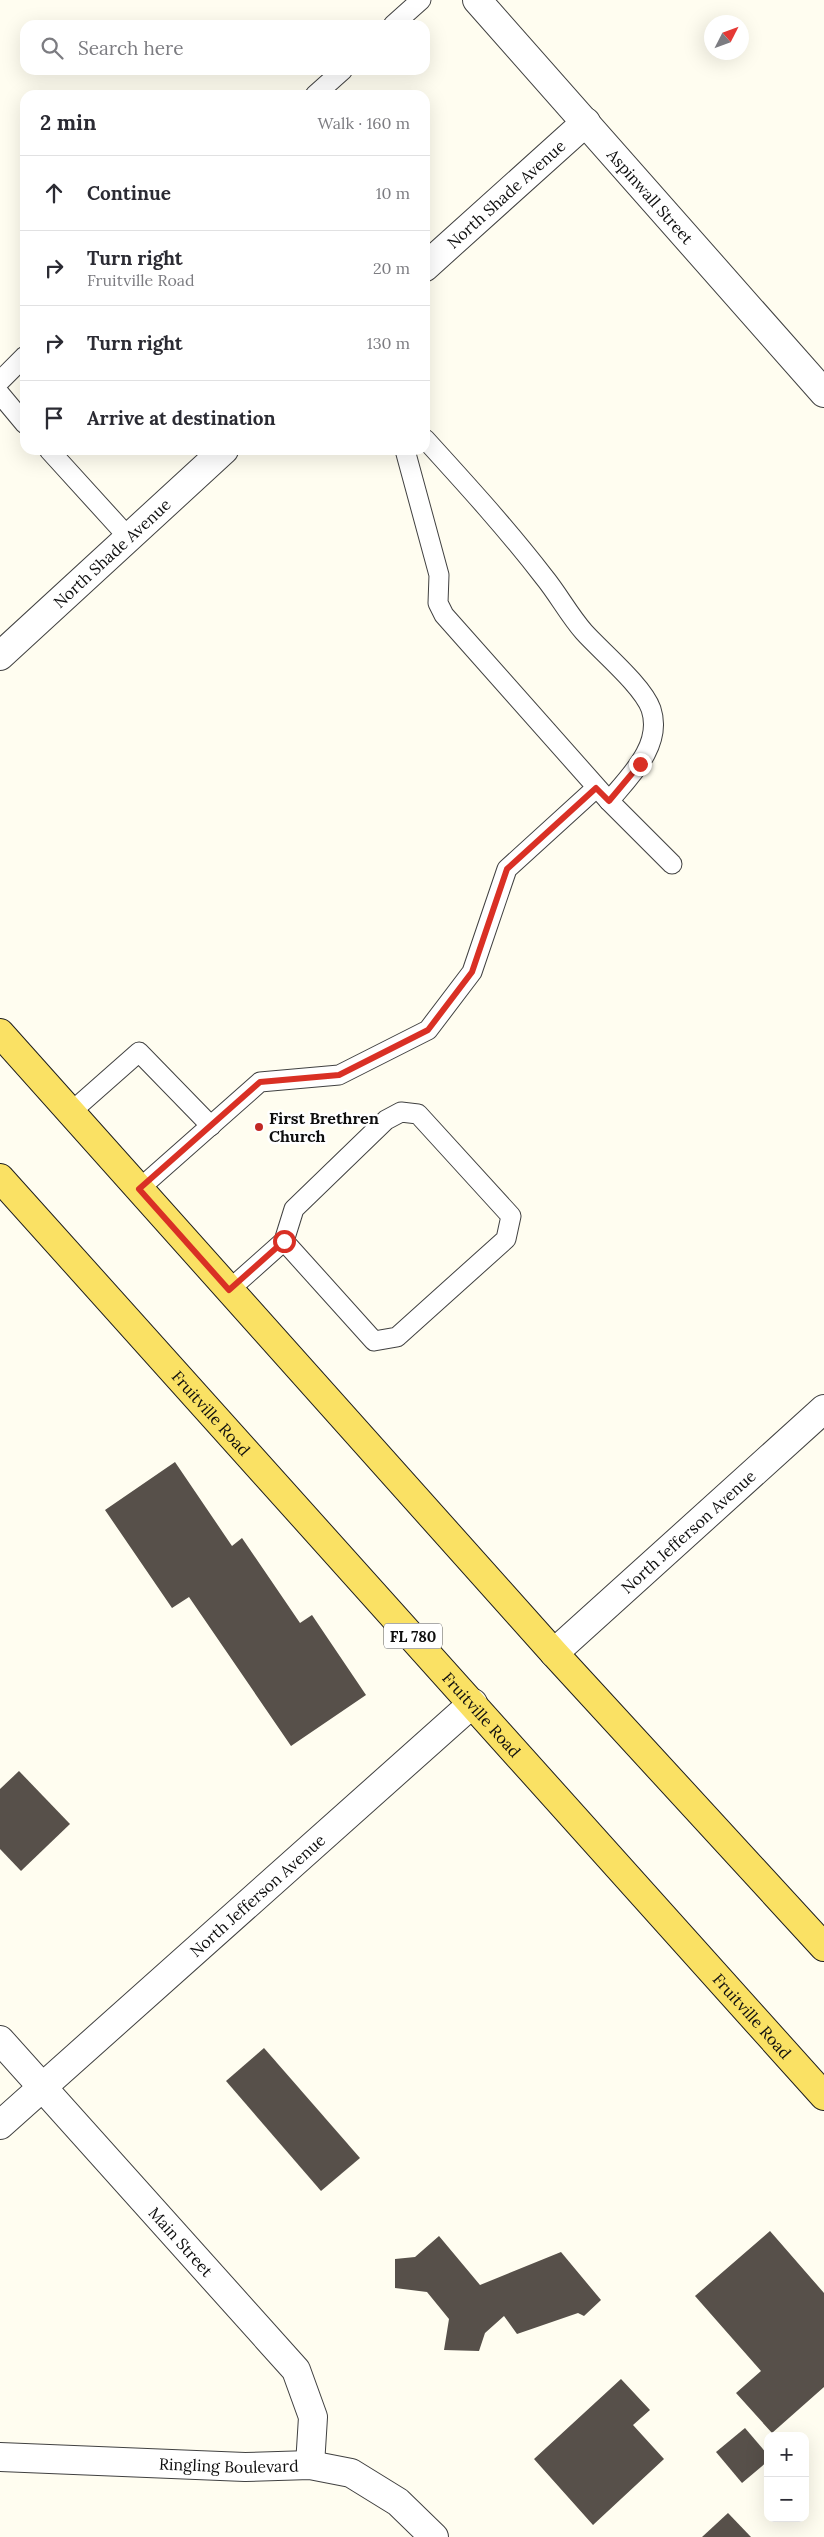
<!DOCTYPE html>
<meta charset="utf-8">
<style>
:root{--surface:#fff;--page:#f7f7f7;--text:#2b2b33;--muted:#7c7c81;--line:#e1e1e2}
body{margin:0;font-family:Lora,serif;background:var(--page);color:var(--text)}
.controls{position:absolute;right:15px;bottom:15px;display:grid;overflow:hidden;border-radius:10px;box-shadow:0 5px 20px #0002}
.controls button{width:45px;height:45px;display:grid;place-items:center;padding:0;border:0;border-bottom:1px solid var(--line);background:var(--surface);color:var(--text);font:25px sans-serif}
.compass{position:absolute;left:704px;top:15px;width:45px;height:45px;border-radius:50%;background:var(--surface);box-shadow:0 5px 20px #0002;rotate:48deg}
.stop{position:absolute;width:15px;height:15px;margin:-11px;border:4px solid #d93025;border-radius:50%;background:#fff}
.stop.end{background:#d93025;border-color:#fff;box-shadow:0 1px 5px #0008}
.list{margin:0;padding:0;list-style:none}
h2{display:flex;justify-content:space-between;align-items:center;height:65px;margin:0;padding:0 20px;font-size:21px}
h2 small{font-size:16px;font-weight:400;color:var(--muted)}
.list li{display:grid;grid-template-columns:32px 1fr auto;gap:15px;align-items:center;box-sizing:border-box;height:75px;padding:0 20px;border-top:1px solid var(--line)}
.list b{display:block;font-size:19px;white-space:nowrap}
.list p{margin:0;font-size:16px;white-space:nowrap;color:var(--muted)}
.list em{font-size:16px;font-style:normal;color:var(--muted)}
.icon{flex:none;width:28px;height:28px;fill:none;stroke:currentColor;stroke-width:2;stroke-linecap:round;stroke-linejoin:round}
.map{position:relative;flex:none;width:824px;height:2537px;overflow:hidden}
.search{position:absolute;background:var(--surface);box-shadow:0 5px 20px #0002;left:20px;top:20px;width:410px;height:55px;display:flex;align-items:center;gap:12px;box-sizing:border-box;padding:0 18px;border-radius:15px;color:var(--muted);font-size:19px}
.panel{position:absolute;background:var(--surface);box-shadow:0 5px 20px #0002;left:20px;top:90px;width:410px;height:365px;border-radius:15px}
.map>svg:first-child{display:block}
</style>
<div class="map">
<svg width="824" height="2537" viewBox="0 0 824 2537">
<rect width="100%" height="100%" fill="#fffdf0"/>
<g fill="#57504a">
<polygon points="175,1462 232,1546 242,1538 300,1623 312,1615 366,1695 291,1746 189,1597 172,1608 105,1510"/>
<polygon points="19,1771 70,1824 21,1871 0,1849 0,1789"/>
<polygon points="264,2048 360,2158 321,2191 226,2081"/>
<polygon points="770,2231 824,2293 824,2387 772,2433 736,2393 761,2371 695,2296"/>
<polygon points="439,2236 480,2285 561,2252 601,2300 584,2316 578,2313 517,2334 504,2316 485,2333 479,2351 444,2350 449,2319 427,2292 395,2288 395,2259 415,2257"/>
<polygon points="621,2379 650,2410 633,2425 664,2459 593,2525 534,2459"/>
<polygon points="745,2428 768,2455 768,2461 742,2483 716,2452"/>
<polygon points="728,2513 751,2537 702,2537"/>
</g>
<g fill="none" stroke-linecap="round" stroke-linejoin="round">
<g stroke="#414141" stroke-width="21">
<g id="service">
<polyline points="393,25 421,0"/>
<polyline points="315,95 343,70"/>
<polyline points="0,381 25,356"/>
<polyline points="0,394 25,424"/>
<polyline points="49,450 129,538"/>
<path d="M405,450L439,575L438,603L444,615L609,801C630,776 663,745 651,709C643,686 601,651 584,632C569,615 558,594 544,577C507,529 466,484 425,439"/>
<polyline points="609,801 672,864"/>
<polyline points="71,1112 139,1052 211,1126"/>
<polyline points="139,1189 260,1082 339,1075 428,1030 472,972 507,869 596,788"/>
<polyline points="229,1290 284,1241 294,1209 386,1120 401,1112 418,1114 511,1216 506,1239 397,1337 374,1341 284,1241"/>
</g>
</g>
<g stroke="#414141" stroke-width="30">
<g id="minor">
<path id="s1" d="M477,0L824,393"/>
<path id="s2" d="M425,267L586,122"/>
<path id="s3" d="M0,656L224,450"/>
<path id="s4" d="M554,1653L824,1409"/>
<path id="s5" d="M0,2040L296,2370L313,2417L310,2465"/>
<path id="s6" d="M0,2125L473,1703"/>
</g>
</g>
<g stroke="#414141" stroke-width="30">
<g id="tertiary">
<path id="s7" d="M0,2457L245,2467L310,2465L351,2473L398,2502L434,2537"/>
</g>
</g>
<g stroke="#1f1f1f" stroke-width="30">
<g id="primary">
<polyline points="0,1033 554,1653 824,1947"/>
<path id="s8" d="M0,1178L824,2096"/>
</g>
</g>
<use href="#service" stroke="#fff" stroke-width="19"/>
<use href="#minor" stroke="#fff" stroke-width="28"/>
<use href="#tertiary" stroke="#fff" stroke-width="28"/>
<use href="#primary" stroke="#fae164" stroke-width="28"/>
</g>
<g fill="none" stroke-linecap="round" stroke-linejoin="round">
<polyline stroke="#d93025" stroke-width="6" points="284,1241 229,1290 139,1189 260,1082 339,1075 428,1030 472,972 507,869 596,788 609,801 640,764"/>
</g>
<circle fill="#c12824" stroke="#fff" stroke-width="2" cx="259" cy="1127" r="5"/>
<g text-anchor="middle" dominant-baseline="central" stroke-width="5" stroke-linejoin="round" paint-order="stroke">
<rect fill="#fff" stroke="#565656" stroke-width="1" x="384" y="1623.5" width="58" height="25" rx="4"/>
<g font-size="15" font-weight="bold" fill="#0e0e0e">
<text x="413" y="1636">FL 780</text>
</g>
<g font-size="16" fill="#0e0e0e" stroke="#fff">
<text stroke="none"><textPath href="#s2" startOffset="109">North Shade Avenue</textPath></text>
<text stroke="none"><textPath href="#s1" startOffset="262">Aspinwall Street</textPath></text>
<text stroke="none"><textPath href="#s3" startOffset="152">North Shade Avenue</textPath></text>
<text stroke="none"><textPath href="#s8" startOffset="316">Fruitville Road</textPath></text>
<text stroke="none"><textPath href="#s4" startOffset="181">North Jefferson Avenue</textPath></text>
<text stroke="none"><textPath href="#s8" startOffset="721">Fruitville Road</textPath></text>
<text stroke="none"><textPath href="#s6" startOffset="345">North Jefferson Avenue</textPath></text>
<text stroke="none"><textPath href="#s8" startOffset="1126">Fruitville Road</textPath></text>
<text stroke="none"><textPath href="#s5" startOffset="271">Main Street</textPath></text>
<text stroke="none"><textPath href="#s7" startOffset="229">Ringling Boulevard</textPath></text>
</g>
<g font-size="16" font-weight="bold" fill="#0e0e0e" stroke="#fff" text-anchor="start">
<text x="269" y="1118">First Brethren<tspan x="269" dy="18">Church</tspan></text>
</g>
</g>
</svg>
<div class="controls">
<button>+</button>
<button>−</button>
</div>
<svg class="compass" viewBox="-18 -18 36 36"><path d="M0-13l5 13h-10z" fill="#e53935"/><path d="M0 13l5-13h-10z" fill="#7c7c81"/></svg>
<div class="stop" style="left:284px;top:1241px"></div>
<div class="stop end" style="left:640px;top:764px"></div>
<div class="search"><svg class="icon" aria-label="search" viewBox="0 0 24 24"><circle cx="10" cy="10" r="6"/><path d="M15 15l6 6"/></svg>Search here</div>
<section class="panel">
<h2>2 min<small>Walk · 160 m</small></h2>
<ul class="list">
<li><svg class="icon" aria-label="ahead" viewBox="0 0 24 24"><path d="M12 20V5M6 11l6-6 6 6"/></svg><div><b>Continue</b></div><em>10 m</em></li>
<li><svg class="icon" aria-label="right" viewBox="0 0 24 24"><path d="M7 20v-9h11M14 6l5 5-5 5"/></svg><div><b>Turn right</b><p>Fruitville Road</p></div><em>20 m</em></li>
<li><svg class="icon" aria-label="right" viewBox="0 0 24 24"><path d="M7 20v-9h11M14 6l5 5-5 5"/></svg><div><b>Turn right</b></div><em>130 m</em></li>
<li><svg class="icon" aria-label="arrive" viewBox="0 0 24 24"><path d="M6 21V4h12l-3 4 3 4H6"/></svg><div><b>Arrive at destination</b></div></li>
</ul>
</section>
</div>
